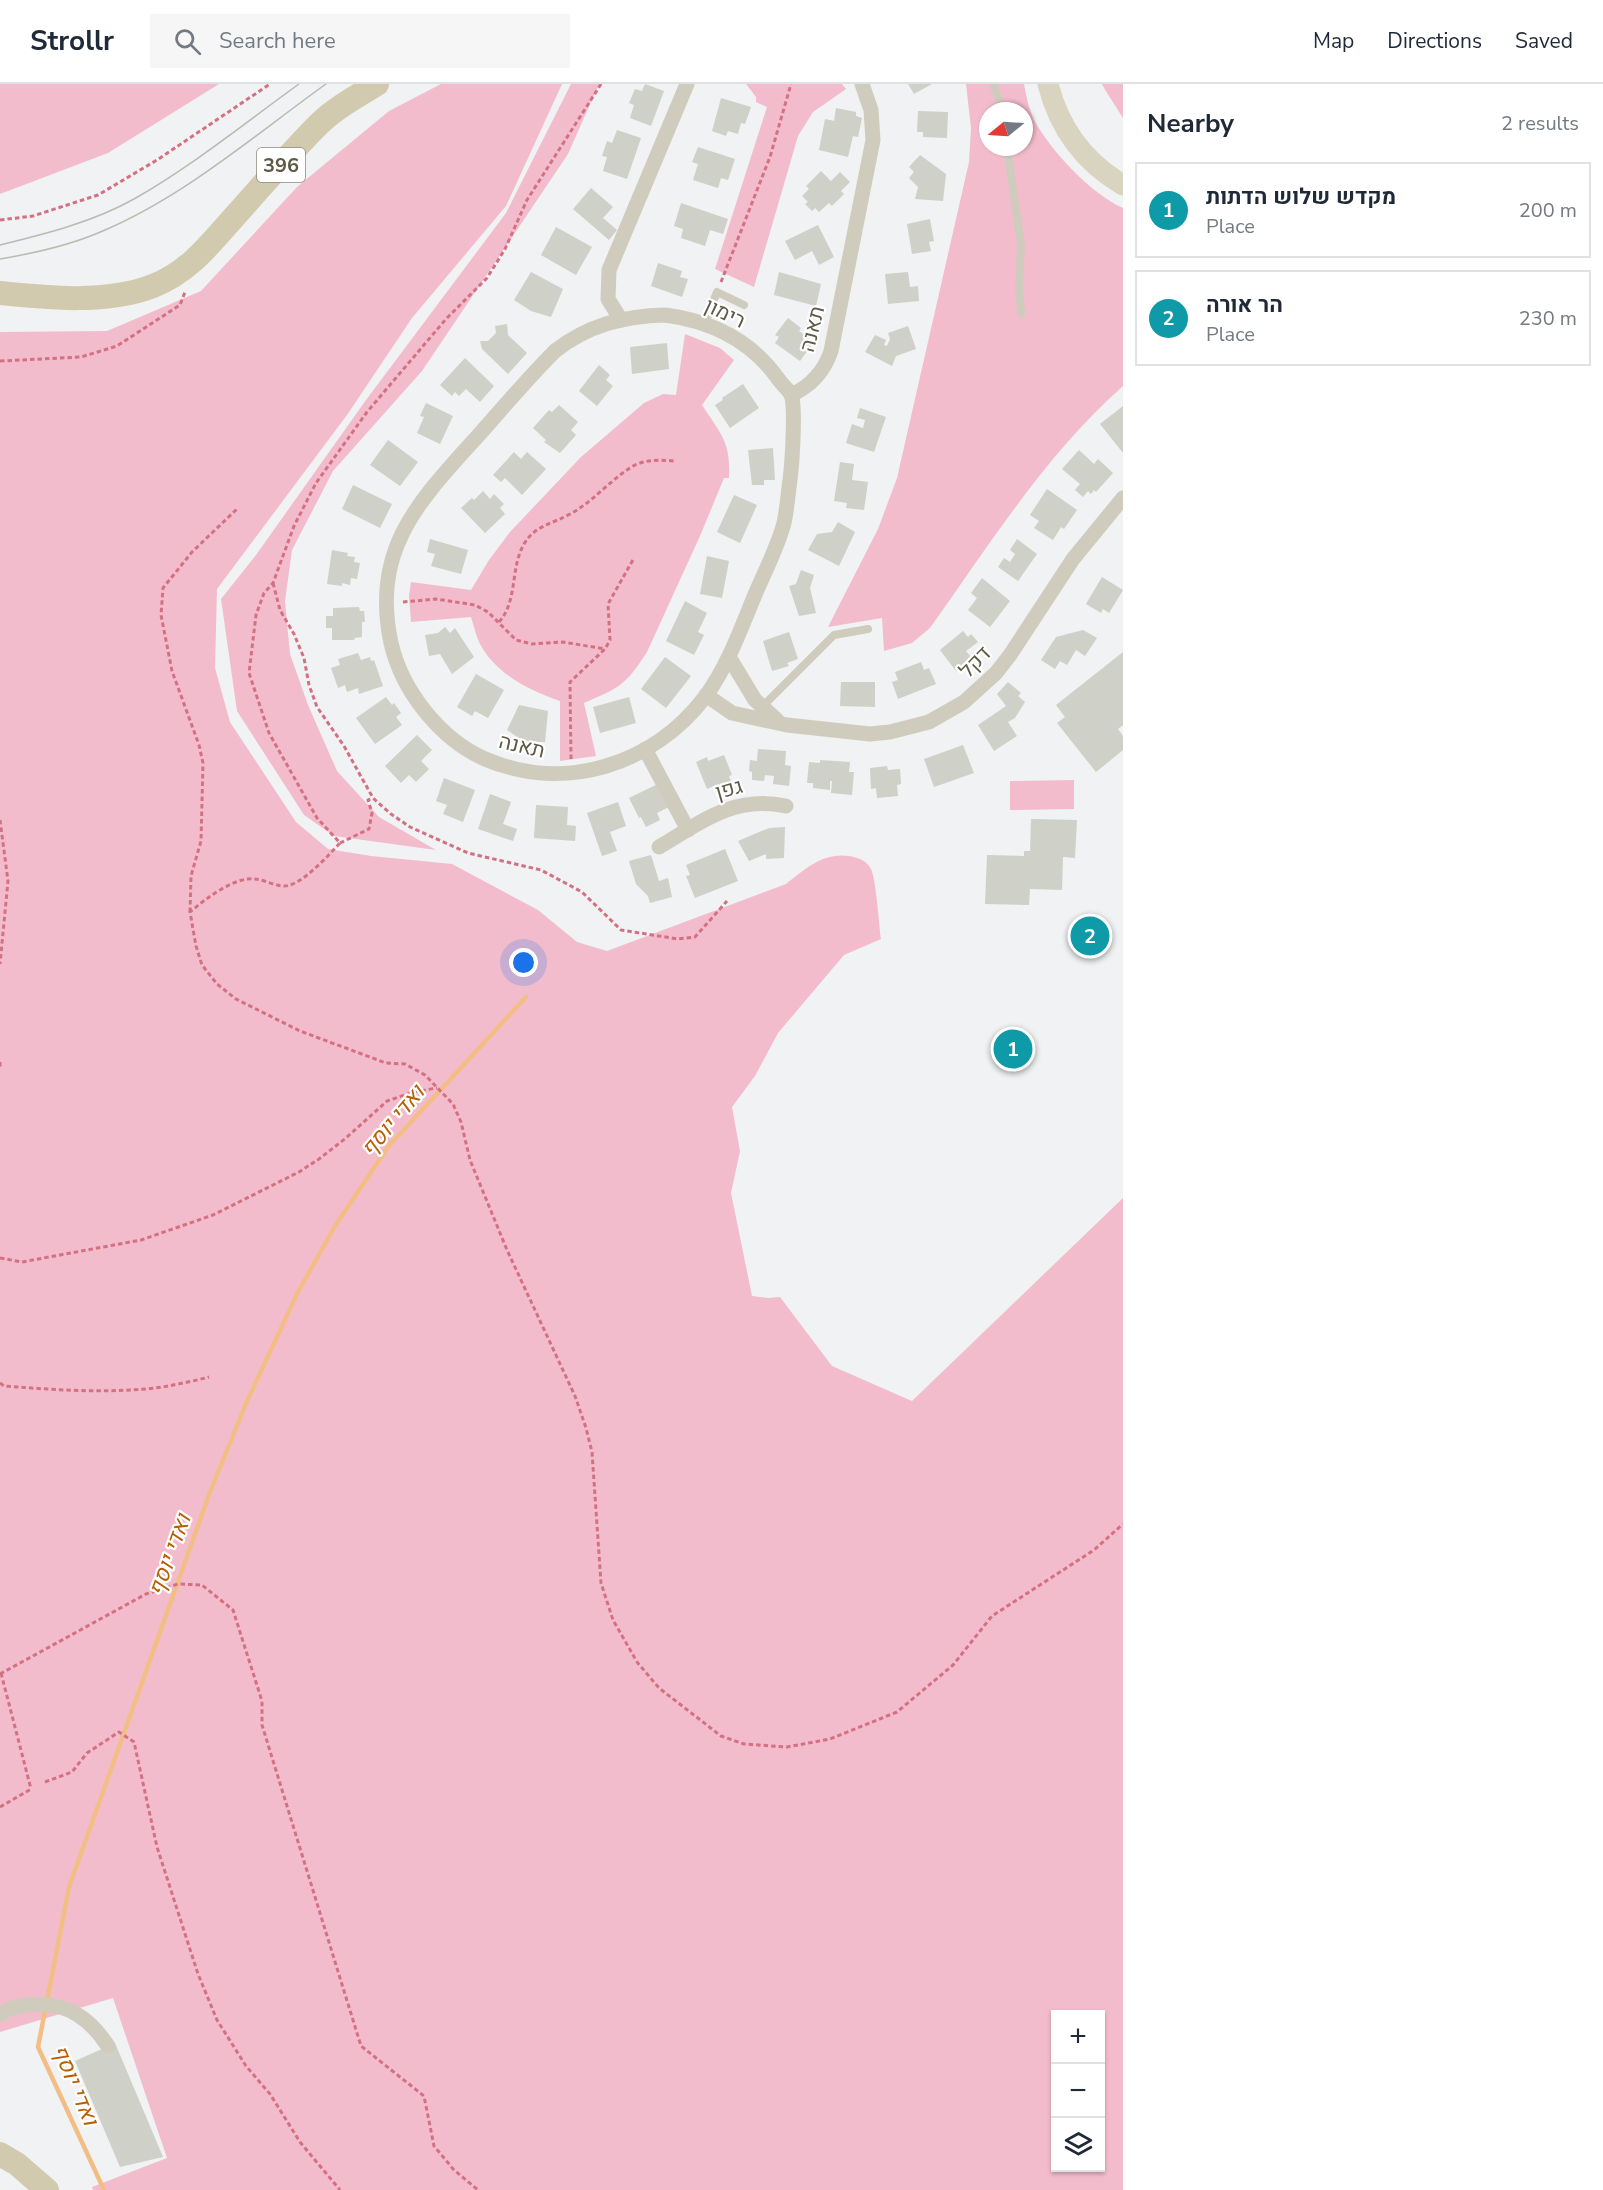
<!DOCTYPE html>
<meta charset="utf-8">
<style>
:root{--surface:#fff;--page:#f6f6f7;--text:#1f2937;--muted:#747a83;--line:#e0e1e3;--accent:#7d7624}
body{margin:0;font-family:"Nunito Sans",Heebo,sans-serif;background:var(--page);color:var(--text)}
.controls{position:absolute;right:18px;bottom:18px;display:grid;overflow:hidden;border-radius:0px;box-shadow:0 2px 4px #0004}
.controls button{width:54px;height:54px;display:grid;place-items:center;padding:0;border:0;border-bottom:2px solid var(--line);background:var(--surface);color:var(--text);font:30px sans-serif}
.compass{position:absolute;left:979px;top:18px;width:54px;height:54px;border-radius:50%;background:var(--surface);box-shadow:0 2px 4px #0004;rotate:252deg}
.you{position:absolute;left:524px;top:879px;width:21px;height:21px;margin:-15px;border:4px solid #fff;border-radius:50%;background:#1a73e8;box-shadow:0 0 0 9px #1a73e833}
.badge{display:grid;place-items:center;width:39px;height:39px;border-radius:50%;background:var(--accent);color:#fff;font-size:20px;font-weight:700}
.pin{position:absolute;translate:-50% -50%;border:3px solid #fff;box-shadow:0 2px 6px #0006}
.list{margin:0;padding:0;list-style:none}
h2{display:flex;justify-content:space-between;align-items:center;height:78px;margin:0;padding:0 24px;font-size:26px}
h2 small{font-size:20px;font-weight:400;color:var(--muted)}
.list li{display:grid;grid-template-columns:39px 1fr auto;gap:18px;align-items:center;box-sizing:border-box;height:96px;margin:0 12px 12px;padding:0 12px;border:2px solid var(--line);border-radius:0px}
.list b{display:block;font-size:22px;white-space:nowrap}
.list p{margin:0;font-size:20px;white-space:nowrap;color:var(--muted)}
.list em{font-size:20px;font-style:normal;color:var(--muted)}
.icon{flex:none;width:33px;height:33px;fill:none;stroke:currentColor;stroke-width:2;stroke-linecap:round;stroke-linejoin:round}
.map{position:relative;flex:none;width:1123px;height:2106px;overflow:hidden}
header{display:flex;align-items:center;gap:36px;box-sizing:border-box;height:84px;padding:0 30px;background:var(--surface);border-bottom:2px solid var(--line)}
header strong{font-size:28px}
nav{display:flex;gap:33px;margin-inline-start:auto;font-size:21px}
.search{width:420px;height:54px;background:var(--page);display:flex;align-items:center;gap:15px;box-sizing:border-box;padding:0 21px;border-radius:0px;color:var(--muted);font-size:22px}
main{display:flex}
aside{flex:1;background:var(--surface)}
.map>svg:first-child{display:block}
</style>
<header>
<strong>Strollr</strong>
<div class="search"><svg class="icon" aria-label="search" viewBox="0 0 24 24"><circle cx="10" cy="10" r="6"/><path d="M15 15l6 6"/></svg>Search here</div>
<nav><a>Map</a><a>Directions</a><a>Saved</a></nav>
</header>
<main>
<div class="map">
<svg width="1123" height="2106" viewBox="0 0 1123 2106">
<rect width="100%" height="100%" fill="#f0f2f3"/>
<g fill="#f3bccc" fill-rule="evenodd">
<polygon points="0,0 219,0 108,69 0,110"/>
<path d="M441,0H562L506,122L412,234L347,331L217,505L215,584L230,638L296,738L328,765L371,772L452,780L538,826L577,858L607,867L786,800C808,783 827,765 857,774C863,776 868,779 871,785C876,794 879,842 881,855L844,871L778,949L755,992L732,1023L740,1067L731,1109L752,1212L768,1214L780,1213L832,1282L912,1317L1123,1114V2106H93L92,2103L167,2074L113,1914L0,1948V248L107,247L201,207L297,103L389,27ZM1056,1930H1100V2084H1056Z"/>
<polygon points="571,0 599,0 568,70 422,287 333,387 292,466 285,517 290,570 308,621 337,687 379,733 436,766 334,752 304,731 237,627 221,515 256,471 366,316 506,129"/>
<polygon points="746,0 842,0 846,5 813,28 798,52 754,203 715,185 767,23 756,18 756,13"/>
<path d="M966,0H1024C1026,12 1029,25 1034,36C1051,67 1090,109 1123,124V302C1045,371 990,460 930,544L912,559L884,567L882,534L828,543L878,445L897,394L969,78L971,44ZM988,27H1024V63H988Z"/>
<polygon points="1102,0 1123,0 1123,34 1104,4"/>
<path d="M685,250L720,264L734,276L702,321C721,350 731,358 729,394H724L700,452L647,568C626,601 619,604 584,619L596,672L560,677V617C530,607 496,590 480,560C476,552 474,542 471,533L411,538L409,512L411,498L471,506L489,476L510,448L581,373L644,319L663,310L676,311Z"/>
<polygon points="1074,696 1074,725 1010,726 1010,697"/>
</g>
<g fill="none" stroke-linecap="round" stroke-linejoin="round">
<polyline stroke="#f2be86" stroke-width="4.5" points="104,2106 38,1963 69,1803 210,1408 247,1317 298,1208 335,1142 388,1063 526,913"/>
</g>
<g fill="#cfd0c7">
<polygon points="645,0 664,7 651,42 630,34 634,21 629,19 635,5 642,7"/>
<polygon points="908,0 932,0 914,10"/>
<polygon points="721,14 751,23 745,40 741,39 738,50 728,47 726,52 712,47"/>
<polygon points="836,24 856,28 856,32 862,34 858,53 853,52 848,73 819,66 825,35 834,37"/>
<polygon points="918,27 948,28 947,54 923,53 923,48 917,48"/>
<polygon points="617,46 641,54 627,95 603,87 607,73 602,72 607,57 612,59"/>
<polygon points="698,63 735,75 728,96 721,94 718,104 693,96 698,80 692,78"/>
<polygon points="920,71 946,90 943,117 915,115 918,103 909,94 914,88 909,83"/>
<polygon points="821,87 831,97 840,88 850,98 841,107 844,110 832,122 829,119 819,128 815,124 812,127 805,120 808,118 802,112 809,105 806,102"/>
<polygon points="591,104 613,123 603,134 617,146 609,156 573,125"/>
<polygon points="681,119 728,135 723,150 710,146 705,162 681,154 683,145 674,142"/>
<polygon points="930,135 934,157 929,158 931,167 912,170 907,140"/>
<polygon points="818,141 834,173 819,181 812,167 795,176 785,157"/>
<polygon points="556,143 592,163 576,191 541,171"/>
<polygon points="658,179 682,187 680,193 688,195 682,213 651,202"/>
<polygon points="531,188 563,205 551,233 531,227 514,216"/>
<polygon points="779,188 821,200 816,222 774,211"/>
<polygon points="908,188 910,203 918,202 919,217 888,220 885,190"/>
<polygon points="788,234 801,244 799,247 814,258 800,277 775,259 779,253 775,251"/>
<polygon points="507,240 508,251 527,269 508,290 482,265 480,257 488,257 496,249 495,242"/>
<polygon points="908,242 916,265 896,272 892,282 865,268 875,251 886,256 884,261 887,262 890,255 888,249"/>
<polygon points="667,259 669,285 632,290 630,263"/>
<polygon points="465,274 494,302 480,318 466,305 459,312 455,308 452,312 440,301"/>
<polygon points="599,281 610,291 606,296 613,302 597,322 579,307"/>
<polygon points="743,300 759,324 730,344 715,321 723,316 722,314"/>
<polygon points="426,319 453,332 440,360 417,349 424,333 420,332"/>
<polygon points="559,321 578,338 571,346 576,351 560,369 544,358 546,356 533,344 549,326 552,328"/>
<polygon points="1123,322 1123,369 1100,340"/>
<polygon points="860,324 886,333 874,368 846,359 852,340 863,344 865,336 857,334"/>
<polygon points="388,356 418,378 400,402 370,381"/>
<polygon points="773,364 775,396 764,396 764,401 752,401 748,366"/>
<polygon points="1079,366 1094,380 1098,375 1113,389 1096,408 1094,406 1091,410 1088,407 1083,413 1075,406 1080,400 1062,385"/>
<polygon points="514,368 521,375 527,368 546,385 522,411 505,394 501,398 493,391"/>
<polygon points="840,378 854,380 852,396 868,398 864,426 846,424 847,419 834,417"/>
<polygon points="353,401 392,420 380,444 342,425"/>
<polygon points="1047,405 1077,426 1064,445 1061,443 1053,456 1034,444 1039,437 1030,431"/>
<polygon points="483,407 490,415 494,410 504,420 500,424 505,430 485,449 461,424 472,414 474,416"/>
<polygon points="734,411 757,421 740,459 717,448"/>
<polygon points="838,438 855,448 839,482 808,466 817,450 832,448"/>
<polygon points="430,455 468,466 461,490 431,482 435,470 427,468"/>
<polygon points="1017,455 1037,470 1018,497 998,483 1004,474 1010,478 1015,470 1010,466"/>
<polygon points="332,466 348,469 347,472 355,473 354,478 360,479 357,495 351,494 350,501 342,499 342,502 327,500"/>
<polygon points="707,472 729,477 722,514 700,510"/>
<polygon points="801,486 814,491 810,504 816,529 799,532 789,502 796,500"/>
<polygon points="1102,493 1123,506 1109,529 1103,525 1101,529 1086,520"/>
<polygon points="982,494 1010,517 990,543 968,526 977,514 971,509"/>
<polygon points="685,517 707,529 698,548 704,551 694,571 666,557"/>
<polygon points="359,523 360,527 364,527 365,538 362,538 362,553 355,554 354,556 332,556 332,544 326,544 326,532 333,532 333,524"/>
<polygon points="445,543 450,549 455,544 474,573 452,590 440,570 429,572 425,551 438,549"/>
<polygon points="1083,546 1097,554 1085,572 1076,566 1067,581 1060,577 1055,585 1041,576 1056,553"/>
<polygon points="963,547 968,553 971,550 978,558 966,567 972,574 956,587 940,566"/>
<polygon points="789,548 798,575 787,579 789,582 772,587 763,557"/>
<polygon points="1123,568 1123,641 1118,645 1123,652 1123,666 1096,688 1057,639 1065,633 1056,621"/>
<polygon points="358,569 361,576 370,573 371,577 374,576 383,602 359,610 358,604 347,608 345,601 338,604 331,584 340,581 338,575"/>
<polygon points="665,573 691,592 666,624 641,605"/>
<polygon points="921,578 924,586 929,584 936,600 898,615 892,598 898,596 895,588"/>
<polygon points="476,590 504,606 488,634 475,627 472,632 457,623"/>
<polygon points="841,598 875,598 875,623 840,622"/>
<polygon points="1008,598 1021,609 1018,612 1025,618 1015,634 1008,638 1017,652 994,667 978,641 1006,622 997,610"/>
<polygon points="386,613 392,621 394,619 401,629 396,633 402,641 375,660 356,634"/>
<polygon points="629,613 636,639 600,649 593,623"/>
<polygon points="519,621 548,627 545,658 531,658 519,654 507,646"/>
<polygon points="417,651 432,666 421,677 429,685 416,698 409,691 401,699 385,682"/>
<polygon points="963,661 974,689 934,703 924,675"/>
<polygon points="758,665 786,667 785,681 791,682 789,702 773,700 774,692 765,691 764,697 752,696 752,688 749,687 750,676 757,677"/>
<polygon points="724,671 732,691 729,692 734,705 720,711 716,701 707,705 696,678 707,673 708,677"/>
<polygon points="820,676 850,678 849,688 854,688 852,711 831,709 832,697 830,697 830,706 813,704 813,699 807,699 809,678 820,679"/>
<polygon points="887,682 888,686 900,685 901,700 897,701 898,712 877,714 876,704 871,705 870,684"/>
<polygon points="444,694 475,706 463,738 443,730 447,721 436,717"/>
<polygon points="662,698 673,721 657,729 660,736 646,743 641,733 639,734 629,714"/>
<polygon points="490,710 511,718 503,740 517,745 513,757 478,745"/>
<polygon points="618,718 626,742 610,748 617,767 602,772 587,729"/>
<polygon points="536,721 568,723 567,741 576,742 575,757 534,754"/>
<polygon points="1031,735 1077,736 1075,774 1063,773 1062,806 1030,805 1029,821 985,820 987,771 1024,772 1024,767 1030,767"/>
<polygon points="785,743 784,774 766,775 766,770 749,777 738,757 769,744"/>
<polygon points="725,765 738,797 695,814 686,792 690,791 686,781"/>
<polygon points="651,771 659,797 668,794 672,813 650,819 648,812 636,800 629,777"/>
<polygon points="1013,958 1020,966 1013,972 1006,964"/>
<polygon points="115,1959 163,2073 120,2083 75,1977"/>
</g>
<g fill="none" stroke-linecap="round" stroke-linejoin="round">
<g stroke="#d37183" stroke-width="3" stroke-dasharray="4.5 3" stroke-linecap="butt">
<path d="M601,0L527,116L505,165L487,194L446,235L367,328L316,399L294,442L273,499L264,509L256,531L249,589L269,649L317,734L340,759C328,772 306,796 290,801C280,805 266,796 255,795C235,792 204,816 190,828L196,862L202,881L217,900L236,915L300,947L386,979L405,980L425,991L453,1020L461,1038L470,1076L507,1166L575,1312L586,1344L592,1368L601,1499L613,1536L637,1578L659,1604L721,1652L744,1660L787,1663L830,1655L897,1628L953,1581L992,1532L1094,1466L1123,1440"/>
<polyline points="0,136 33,132 98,111 157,76 270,0"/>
<polyline points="721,198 770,73 791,0"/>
<polyline points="0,277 81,273 117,262 180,221 185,208"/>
<polyline points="273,499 280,526 294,550 304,574 309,601 317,623 344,662 373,714 391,730 410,743 468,769 541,786 582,808 621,846 678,855 695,853 727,817"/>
<polyline points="403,518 436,515 475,521 488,528 516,556 532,560 563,558 605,565"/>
<path d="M499,538C518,517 510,484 524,460C535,441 553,440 572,429C595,416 613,393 635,381C648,375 662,376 675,377"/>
<polyline points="571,675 570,598 605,565 610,556 608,520 634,474"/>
<polyline points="0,736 8,797 0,880"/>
<polyline points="340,759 369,745 372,729 368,716 373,714"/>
<polyline points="190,828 191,792 201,757 203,679 199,661 172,587 161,531 163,504 192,468 238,424"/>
<polyline points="0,978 0,984"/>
<polyline points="0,1174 22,1178 141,1156 213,1131 299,1088 319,1075 346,1054 387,1017 413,1008 437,1004"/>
<path d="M0,1299L4,1302C57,1306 111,1310 163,1303C178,1300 194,1297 209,1293"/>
<polyline points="1,1589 31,1705"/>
<polyline points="0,1590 146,1510 178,1500 202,1501 233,1526 262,1617 262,1641 361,1962 424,2012 434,2062 454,2086 478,2106"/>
<polyline points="45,1698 72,1688 87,1669 119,1648 134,1658 157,1763 198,1890 217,1936 246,1982 270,2010 300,2058 340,2106"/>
<polyline points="0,1723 31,1705"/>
</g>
<g stroke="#d0ccbd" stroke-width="8">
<polyline points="993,0 1003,27"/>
<polyline points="1007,63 1021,161 1019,205 1021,229"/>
<polyline points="705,239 717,208 744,221"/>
<polyline points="762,623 834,551 868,545"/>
</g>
<g stroke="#d0ccbd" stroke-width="15">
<path d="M665,231C711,237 752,257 779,296C782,300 788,306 791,310C796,323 792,380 790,396C788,410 787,425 784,439C777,465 764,489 754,513C740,547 727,583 705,613C653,681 565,709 485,675C440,655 402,607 391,559C371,466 418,418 476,354C502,325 527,295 555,267C588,241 624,232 665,231Z"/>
<polyline points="621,236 608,215 609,186 687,0"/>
<path d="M791,311C811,302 824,288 831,267L873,56L871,26L862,0"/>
<polyline points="729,573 755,616 777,636"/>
<polyline points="706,611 732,629 787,641 870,650 890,648 929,638 964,618 996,589 1010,571 1073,475 1123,414"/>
<polyline points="645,665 688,746"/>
<path d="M659,763C701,738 734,711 786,722"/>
<path d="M0,1930C21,1917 57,1917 78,1931C91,1939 100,1950 108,1962"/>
</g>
<path stroke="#d8d4bf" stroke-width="21" d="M1048,0C1059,44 1084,78 1123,101"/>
<g stroke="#d1caae" stroke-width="24">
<path d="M0,209C48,214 107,220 153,202C189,188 210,160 235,132C262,102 289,70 318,41C334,25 357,12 377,0"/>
<polyline points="0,2070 17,2080 47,2106"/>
</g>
<g stroke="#bbbab2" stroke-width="1.5">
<path d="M0,161C45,150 93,138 134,115C192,82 245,39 299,0"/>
<path d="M0,175C36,169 72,161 105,146C186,111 255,51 326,0"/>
</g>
</g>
<g text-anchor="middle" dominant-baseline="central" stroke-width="4.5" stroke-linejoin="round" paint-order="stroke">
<rect fill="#fff" stroke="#8f8c7e" stroke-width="1.5" x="257" y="64" width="48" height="34" rx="4.5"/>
<g font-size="20" font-weight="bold" fill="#5f5a46">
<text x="281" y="81">396</text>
</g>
<g font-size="21" fill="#5f5a46" stroke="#fff">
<text transform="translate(725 229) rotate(25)">רימון</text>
<text transform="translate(812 245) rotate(-76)">תאנה</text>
<text transform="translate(975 578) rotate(-46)">דקל</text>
<text transform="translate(522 662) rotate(13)">תאנה</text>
<text transform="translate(729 705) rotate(-16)">גפן</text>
</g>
<g font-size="22" font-style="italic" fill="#b66002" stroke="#fff">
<text transform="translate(393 1037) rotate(-50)">ואדי יוסף</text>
<text transform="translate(170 1471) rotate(-70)">ואדי יוסף</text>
<text transform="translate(75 2001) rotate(67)">ואדי יוסף</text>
</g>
</g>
</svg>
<div class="controls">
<button>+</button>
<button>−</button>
<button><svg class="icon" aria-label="layers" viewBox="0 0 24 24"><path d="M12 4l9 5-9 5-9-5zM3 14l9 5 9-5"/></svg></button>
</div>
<svg class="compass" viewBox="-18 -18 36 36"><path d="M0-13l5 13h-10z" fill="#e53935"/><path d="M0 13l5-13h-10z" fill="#747a83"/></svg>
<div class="you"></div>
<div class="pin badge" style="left:1013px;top:965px;background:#0f9aa8">1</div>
<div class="pin badge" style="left:1090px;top:852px;background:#0f9aa8">2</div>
</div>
<aside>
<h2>Nearby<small>2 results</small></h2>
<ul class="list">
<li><span class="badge" style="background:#0f9aa8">1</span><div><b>מקדש שלוש הדתות</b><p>Place</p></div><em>200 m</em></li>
<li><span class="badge" style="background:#0f9aa8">2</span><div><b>הר אורה</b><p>Place</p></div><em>230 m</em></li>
</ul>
</aside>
</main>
